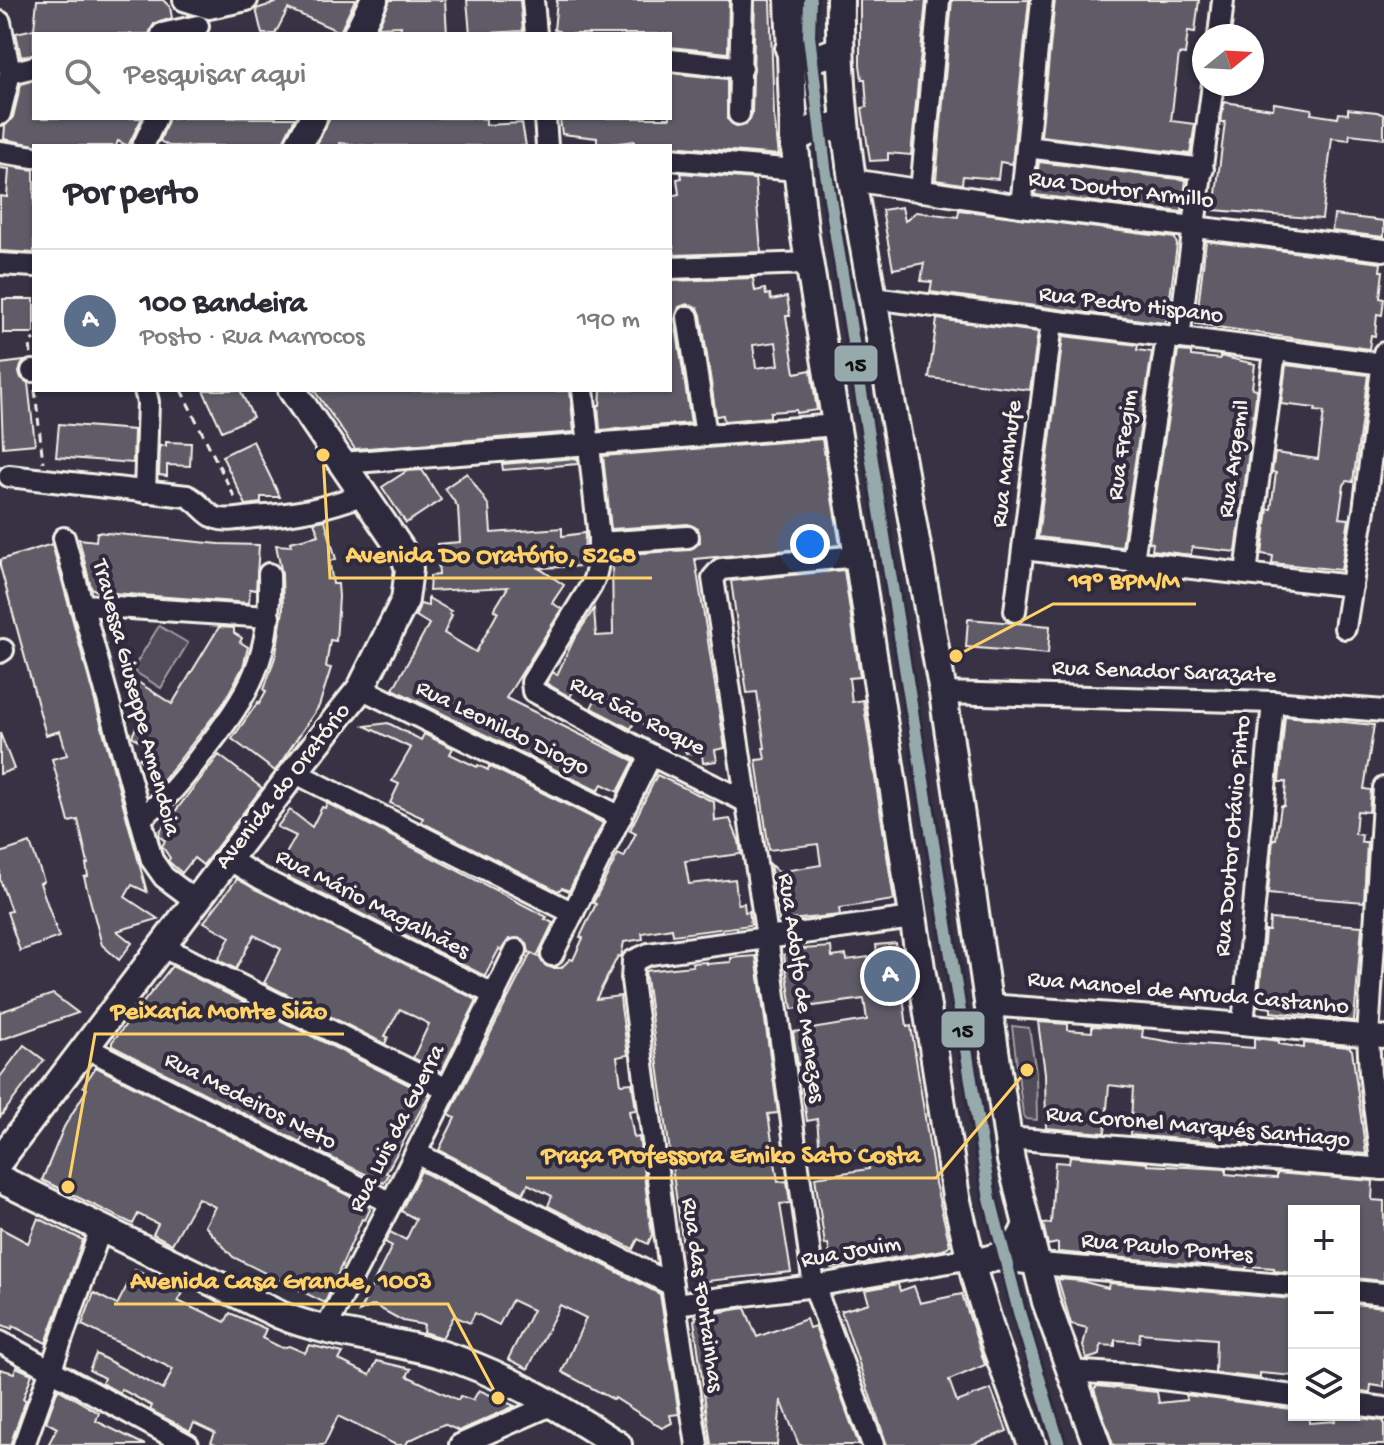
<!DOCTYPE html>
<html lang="pt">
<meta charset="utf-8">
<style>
:root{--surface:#fff;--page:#f2f2f3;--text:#2b2b33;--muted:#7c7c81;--line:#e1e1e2;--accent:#8a764a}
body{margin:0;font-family:"Gochi Hand",sans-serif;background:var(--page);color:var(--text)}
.controls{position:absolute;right:24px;bottom:24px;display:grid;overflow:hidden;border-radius:0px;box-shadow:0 2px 6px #0004}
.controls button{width:72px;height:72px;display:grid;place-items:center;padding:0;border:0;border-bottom:2px solid var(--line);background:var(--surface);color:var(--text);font:40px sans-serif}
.compass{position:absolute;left:1192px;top:24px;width:72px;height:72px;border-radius:50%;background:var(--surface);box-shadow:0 2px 6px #0004;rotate:72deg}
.you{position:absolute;left:810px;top:544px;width:28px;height:28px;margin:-20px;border:6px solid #fff;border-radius:50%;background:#1a73e8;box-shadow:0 0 0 12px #1a73e833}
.badge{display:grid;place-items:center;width:52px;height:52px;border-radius:50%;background:var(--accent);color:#fff;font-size:26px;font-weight:700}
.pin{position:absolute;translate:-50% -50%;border:4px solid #fff;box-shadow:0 2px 8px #0006}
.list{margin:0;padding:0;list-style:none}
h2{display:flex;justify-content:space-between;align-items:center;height:104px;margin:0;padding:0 32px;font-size:34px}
h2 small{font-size:26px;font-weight:400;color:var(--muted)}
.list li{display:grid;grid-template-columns:52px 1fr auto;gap:24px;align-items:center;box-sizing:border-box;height:144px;padding:0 32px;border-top:2px solid var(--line)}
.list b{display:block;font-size:30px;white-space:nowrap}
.list p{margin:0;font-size:26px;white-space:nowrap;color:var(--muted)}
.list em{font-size:26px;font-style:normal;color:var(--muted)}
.icon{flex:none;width:44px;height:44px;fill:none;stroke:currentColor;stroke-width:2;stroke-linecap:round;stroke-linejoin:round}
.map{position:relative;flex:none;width:1384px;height:1445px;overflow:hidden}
.search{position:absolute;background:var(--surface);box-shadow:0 2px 6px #0004;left:32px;top:32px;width:640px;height:88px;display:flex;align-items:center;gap:20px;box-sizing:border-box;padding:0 28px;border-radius:0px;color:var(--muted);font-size:30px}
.panel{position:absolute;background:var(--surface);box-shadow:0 2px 6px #0004;left:32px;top:144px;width:640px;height:248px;border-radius:0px}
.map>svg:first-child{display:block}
</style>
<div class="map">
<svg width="1384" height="1445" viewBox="0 0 1384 1445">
<rect width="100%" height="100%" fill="#373244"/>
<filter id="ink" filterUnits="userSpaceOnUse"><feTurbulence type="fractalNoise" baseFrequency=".0125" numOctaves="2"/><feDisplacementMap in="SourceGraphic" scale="16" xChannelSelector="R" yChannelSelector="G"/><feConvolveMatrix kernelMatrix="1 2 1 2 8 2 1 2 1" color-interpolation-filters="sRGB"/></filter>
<g filter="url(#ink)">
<g fill="#504b59" stroke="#a29ea0" stroke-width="2">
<polygon points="159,626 188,643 161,688 132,670"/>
<polygon points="1012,1026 1029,1028 1036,1073 1037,1120 1026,1119 1023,1114"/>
</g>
<g fill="#5f5c67" stroke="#f4f1e8" stroke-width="2" fill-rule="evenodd">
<polygon points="37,0 163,0 170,7 172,18 154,24 149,34 34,34 34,54 21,57 16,33 34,29"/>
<polygon points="268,0 355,0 340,32 288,9 275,34 262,34 256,9 275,3"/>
<polygon points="390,0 445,0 447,34 400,34 401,26 378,27"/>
<polygon points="467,0 520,0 523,31 470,34"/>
<polygon points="557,0 729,0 728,53 670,47 670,34 559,34 559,31 554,30"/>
<polygon points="755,0 770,0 774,115 779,155 671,146 635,146 634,141 603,145 597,145 597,138 562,134 560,118 670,118 670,73 727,79 727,119 738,127 746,125 752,114"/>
<polygon points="860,0 926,0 911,155 888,153 888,160 870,161 862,108 867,107 865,79 862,79 860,65"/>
<polygon points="952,0 1029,0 1012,164 1000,162 998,179 963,176 962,184 936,180"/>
<polygon points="1055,0 1199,0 1195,32 1188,31 1185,55 1179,54 1171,121 1195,124 1190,154 1041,136"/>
<polygon points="34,80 34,118 142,118 128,146 118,141 116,146 40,146 4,139 5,126 13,117 21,84"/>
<polygon points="1224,102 1273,109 1274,103 1312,109 1311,114 1338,118 1339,113 1348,114 1348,109 1377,112 1384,115 1384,138 1350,134 1349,140 1332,138 1322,219 1214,210 1225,122 1221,122"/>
<polygon points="169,118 295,118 281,146 169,146 160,141"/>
<polygon points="330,118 478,118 486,119 486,125 522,123 526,146 368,146 340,143 340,146 316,146"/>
<polygon points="1039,162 1186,180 1182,212 1035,195"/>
<polygon points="1,165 34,170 34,253 0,251 0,196 7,197 9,169 1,168"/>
<polygon points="681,173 755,179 761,252 675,255 670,234 670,196 679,194 677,179 682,178"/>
<polygon points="902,207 905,221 916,212 958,217 959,210 1175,238 1177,245 1167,320 1164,323 930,292 932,282 921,281 924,263 893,269 882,210"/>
<polygon points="1334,215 1384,221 1384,237 1332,231"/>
<polygon points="1206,241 1381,263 1380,271 1383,271 1380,298 1384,299 1382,315 1377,314 1375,336 1371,335 1369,349 1196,324"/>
<path d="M753,278L755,291L765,289L766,295L770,294L771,300L787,297L790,316H786L795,373L811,370L817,410L796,413V410L770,412V417L724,421L723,415L716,416L701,315L698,308L687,304L679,307L675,319L691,423L600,430L598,405H600L601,390H670V281ZM776,342L779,365L756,368L753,345Z"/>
<rect x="3" y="299" width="31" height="34"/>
<polygon points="937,319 1038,332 1030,390 929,378"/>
<polygon points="1063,336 1138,345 1137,350 1152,352 1122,547 1038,537"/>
<polygon points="1178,351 1191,352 1191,356 1220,359 1220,356 1255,364 1252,388 1257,389 1236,552 1192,547 1191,555 1152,550 1153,543 1149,542"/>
<polygon points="24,361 19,372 21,378 28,383 35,444 3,447 0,364"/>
<polygon points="1286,365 1368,375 1353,482 1347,481 1344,485 1339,518 1349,519 1341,570 1272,563 1273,556 1262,554 1268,509 1271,509 1276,473 1272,472 1275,453 1318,459 1324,412 1315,411 1316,408 1281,404"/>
<polygon points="203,390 240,390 253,417 222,431"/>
<polygon points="314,390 570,391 574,432 355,449"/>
<polygon points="59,424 134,430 133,463 56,457"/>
<polygon points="822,439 840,545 695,559 725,748 715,750 717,761 703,763 702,754 686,753 682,744 677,745 676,741 668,742 668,736 635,720 631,729 591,708 595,700 574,690 570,697 546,683 553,672 557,675 574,639 594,609 596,636 613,635 612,555 689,550 700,542 698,529 688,524 611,529 603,456"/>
<polygon points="253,441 280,497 261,497 261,503 246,505 222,456"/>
<polygon points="166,442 191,443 190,466 167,465 167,476 159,475 160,445 166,446"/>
<polygon points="577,458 578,464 503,470 502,464"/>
<polygon points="422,470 441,500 406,523 382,487 407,471"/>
<polygon points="467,473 489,506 491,533 562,528 562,536 585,533 584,566 539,568 564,585 552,603 562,609 506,698 634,761 618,792 602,784 598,791 393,689 429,624 416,616 420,604 428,606 428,598 451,611 449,614 452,615 444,633 476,652 498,612 494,610 508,587 429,591 430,576 439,575 437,544 460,542 458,507 445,488"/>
<polygon points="325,520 336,559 330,561 329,559 333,584 338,584 339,597 336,641 330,640 326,667 331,668 319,706 275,771 232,739 258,702 259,704 266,691 264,690 276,654 283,610 282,574 276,545 291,546 290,542 319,535 314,522"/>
<polygon points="97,532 219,544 259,545 256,590 250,589 249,603 99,592 91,588 79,539 96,541"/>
<polygon points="52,544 147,892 132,885 125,897 158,919 117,931 132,943 119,960 102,945 84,877 88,876 86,864 88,864 78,820 69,822 52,759 67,755 60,731 46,735 0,566 0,560"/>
<polygon points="844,570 860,677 849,678 852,702 863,700 894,900 839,908 840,915 779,921 770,864 778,872 821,865 818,844 769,850 756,760 765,759 763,748 765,748 757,692 747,693 731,581"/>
<polygon points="968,619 1050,626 1048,654 966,647"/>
<polygon points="219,627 234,628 234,633 242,638 240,642 248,647 243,667 223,704 163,781 150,773 150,767 139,759 147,747 132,736 140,719 127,675 172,704"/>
<polygon points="1285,716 1374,725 1364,789 1371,790 1369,812 1357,811 1355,834 1362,835 1361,842 1367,842 1364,902 1268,894 1273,839 1276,839 1281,806 1284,806 1286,782 1279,782"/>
<polygon points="388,723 421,740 424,734 453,748 450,754 477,767 478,765 488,770 489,766 603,823 569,891 562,888 558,891 421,822 423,818 390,803 399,784 392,781 411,748 365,726"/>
<polygon points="0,733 14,769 0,774"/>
<polygon points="219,755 262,788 203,865 194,858 182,873 168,861 170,858 162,846 165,841 159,836 160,831"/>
<polygon points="657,775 714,802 715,821 730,819 739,841 741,854 685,861 689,884 735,879 738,904 744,903 745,912 749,911 751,925 673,935 672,928 642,933 643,939 624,942 621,957 618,956 596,999 620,996 621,1007 628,1055 617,1057 621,1084 632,1083 636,1110 629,1111 634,1138 639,1137 652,1235 648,1244 638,1239 633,1249 548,1206 552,1196 528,1184 523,1193 439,1150 455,1118 449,1115 531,953 539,957 546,966 552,968 561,968 570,959 573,960 583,938 580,937 596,904 593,903 618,854 624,857 636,833 630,830"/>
<polygon points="327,803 547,917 545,919 553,923 537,956 529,952 527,943 522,939 509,939 501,950 499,949 485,976 288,877 289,874 284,871 289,862 283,859 296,836 277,827 290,810 312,827 322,807 325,808"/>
<polygon points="30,843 44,881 40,883 59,937 20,951 7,912 11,911 0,880 0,853"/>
<polygon points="237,879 477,1000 441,1072 413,1058 429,1024 400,1009 385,1036 388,1037 385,1044 264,983 281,949 254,935 236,969 218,960 230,937 204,922"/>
<polygon points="1270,919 1362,926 1354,1021 1271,1012 1271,1008 1258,1006 1265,931 1269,931"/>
<polygon points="896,943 907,1027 911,1026 935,1183 950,1245 943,1250 832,1268 828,1244 825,1245 815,1177 869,1169 867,1149 820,1154 817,1119 807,1121 802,1088 809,1087 805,1064 798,1065 793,1032 867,1020 864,999 792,1009 784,955 788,950 831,947 832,957 846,955 847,960 877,956 876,945"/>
<polygon points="756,956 778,1113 768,1114 778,1182 787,1181 790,1203 780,1204 791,1272 698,1282 695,1267 686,1268 645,971 693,966 692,963 707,962 707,964 731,962 731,958"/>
<polygon points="172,966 429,1095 386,1173 389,1174 384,1183 321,1153 324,1146 304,1135 300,1142 112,1046 112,1042"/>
<polygon points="53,994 78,1013 0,1040 0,1012"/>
<polygon points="1038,1022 1068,1024 1068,1030 1092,1032 1092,1026 1143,1029 1142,1037 1172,1042 1254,1048 1254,1038 1279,1041 1279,1044 1304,1048 1304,1043 1349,1047 1352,1050 1366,1154 1242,1144 1242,1138 1219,1136 1218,1142 1130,1135 1133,1088 1109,1085 1105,1133 1046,1128 1045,1073"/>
<polygon points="24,1045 44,1060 0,1117 0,1077"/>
<polygon points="96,1067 369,1206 370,1210 365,1220 362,1219 325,1303 233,1257 205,1226 215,1207 198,1198 172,1244 153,1234 158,1224 138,1214 133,1224 42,1180 64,1127 87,1089 83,1086"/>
<polygon points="1070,1156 1147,1163 1147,1165 1226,1169 1226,1174 1260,1177 1277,1178 1277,1173 1373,1181 1372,1200 1384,1201 1384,1281 1354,1278 1354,1211 1294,1211 1294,1273 1274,1271 1274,1268 1247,1266 1246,1269 1058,1252 1058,1243 1048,1245 1043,1224 1051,1223 1055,1162 1069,1163"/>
<polygon points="421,1171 660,1294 679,1414 670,1415 672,1423 662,1428 615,1398 614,1400 562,1372 586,1318 560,1305 528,1369 508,1359 533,1310 512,1300 499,1325 475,1313 470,1323 454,1316 442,1338 423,1332 424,1325 403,1321 374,1305 359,1312 392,1246 385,1242 390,1232 406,1240 416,1219 401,1211"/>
<polygon points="38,1218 83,1240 46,1343 13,1326 12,1329 0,1324 0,1228 28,1243"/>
<polygon points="135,1270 183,1293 178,1301 199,1311 200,1310 225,1322 230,1313 266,1329 262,1338 282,1348 289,1346 305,1353 309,1345 343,1353 339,1360 370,1375 377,1361 411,1369 407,1376 458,1400 460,1396 473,1400 479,1390 515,1406 459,1431 444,1424 408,1441 406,1445 396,1445 338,1416 324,1445 217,1445 211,1442 215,1433 194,1423 190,1431 150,1410 152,1406 121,1389 120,1393 102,1383 104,1378 89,1370 96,1354 163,1390 173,1369 82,1325 94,1293 117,1305"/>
<polygon points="1058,1279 1081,1281 1108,1288 1109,1283 1294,1299 1294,1376 1260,1373 1260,1378 1215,1373 1216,1339 1140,1333 1139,1342 1115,1340 1115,1346 1101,1345 1100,1355 1087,1359 1083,1346 1087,1328 1071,1324"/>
<polygon points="898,1284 900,1291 914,1286 920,1303 962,1294 985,1365 949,1380 957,1402 991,1389 1007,1431 971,1445 887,1445 841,1311 869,1303 865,1290"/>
<polygon points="1354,1304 1384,1307 1384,1387 1371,1385 1370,1393 1354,1391"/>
<polygon points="745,1308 757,1337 806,1319 809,1328 815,1326 859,1445 799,1445 781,1400 777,1445 711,1445 694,1320 696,1319 695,1316"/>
<polygon points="16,1367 32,1374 23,1399 26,1400 10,1445 0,1445 0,1369 14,1373"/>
<polygon points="1097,1386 1157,1392 1159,1403 1187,1400 1186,1395 1292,1409 1292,1415 1309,1415 1309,1423 1335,1421 1334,1415 1384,1421 1384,1445 1113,1445 1094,1389"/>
<polygon points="58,1389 99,1413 96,1421 145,1445 48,1445 57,1428 46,1422"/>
</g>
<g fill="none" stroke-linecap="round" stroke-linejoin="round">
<g stroke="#f4f1e8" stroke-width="26">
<g id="minor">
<polyline points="184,0 209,8 247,0"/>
<polyline points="533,0 536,34"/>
<polyline points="0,22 10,73 0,114"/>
<polyline points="162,34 198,26"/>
<polyline points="1219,36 1223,0"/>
<polyline points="670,60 742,68"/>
<polyline points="10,73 34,67"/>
<polyline points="739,114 742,0"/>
<polyline points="545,118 547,146"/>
<polyline points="143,146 156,118"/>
<polyline points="1027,147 1203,169"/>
<polyline points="0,152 34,157"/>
<polyline points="670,159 797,170"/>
<polyline points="852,180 1021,206 1384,250"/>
<polyline points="921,191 939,0"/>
<polyline points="1021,206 1042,0"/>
<polyline points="0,264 34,266"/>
<polyline points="670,268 810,263"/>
<polyline points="873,298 1383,364"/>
<polyline points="688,317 706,435"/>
<polyline points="1179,338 1213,84"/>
<polyline points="32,371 34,371"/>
<polyline points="145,390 148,402 145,492"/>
<path d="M583,390L599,538C599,555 599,570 591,586L532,682L533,691L651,755L747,802"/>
<polyline points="342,463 837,425"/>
<path d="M9,476L187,496C199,501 205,514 216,518C228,522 242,518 254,517C298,514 323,509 364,494"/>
<polyline points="64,538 152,860 164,877 196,901"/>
<polyline points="599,543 688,537"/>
<polyline points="1023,549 1352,586"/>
<polyline points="858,556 721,569 713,578 767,937 814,1286 873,1445"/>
<polyline points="1133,560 1167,337"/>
<polyline points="1246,573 1275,352"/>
<polyline points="84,605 269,617"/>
<polyline points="1015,611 1052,323"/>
<polyline points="1345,628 1364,510 1384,353"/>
<polyline points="0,652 3,650"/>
<polyline points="361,688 621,817"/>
<polyline points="943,693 1273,702 1384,711"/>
<polyline points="294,772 573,913"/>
<path d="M141,817C166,801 183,779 201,755C252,691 271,658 269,574"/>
<polyline points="228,859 260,878 495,995"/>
<polyline points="161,946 447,1089"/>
<polyline points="552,955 651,755"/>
<polyline points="987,1005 1197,1020 1384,1037"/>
<polyline points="1243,1024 1273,702"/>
<polyline points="85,1047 391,1203"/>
<polyline points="1008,1138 1384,1169"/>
<polyline points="416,1153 672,1285"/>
<polyline points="1382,1169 1370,1073 1368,1036 1384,788"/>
<polyline points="1354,1291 1384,1294"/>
<polyline points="675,1304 814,1286 971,1258 1294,1286"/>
<polyline points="325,1330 391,1203 516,950"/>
<polyline points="0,1342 188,1445"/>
<polyline points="1069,1371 1131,1375 1294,1396"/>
<polyline points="1354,1404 1384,1408"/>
<polyline points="24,1445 101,1228"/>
<polyline points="460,1445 553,1404"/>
<polyline points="697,1445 672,1285 632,980 633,961 649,954 913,918"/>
</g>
</g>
<g stroke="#f4f1e8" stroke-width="32">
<g id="major">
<polyline points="789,0 794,139 805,237 858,556 956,1197 975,1277 994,1341 1032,1445"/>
<path d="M840,0C839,61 843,120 852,180L943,693L1011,1160L1046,1302L1097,1445"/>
<polyline points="357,34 374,0"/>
<path d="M789,49C809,59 820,60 839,49"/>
<polyline points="794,139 816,128 844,128"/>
<polyline points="298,146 313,118"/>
<polyline points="0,1160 294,772 361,688 405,600 409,569 404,554 292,390"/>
<path d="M0,1179L280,1315C331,1336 387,1338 440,1354C504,1373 562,1409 618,1445"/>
<path d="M986,1260C1008,1255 1018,1248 1026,1227"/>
</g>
</g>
<g stroke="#f4f1e8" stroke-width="3" stroke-dasharray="8 6" stroke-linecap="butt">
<polyline points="31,354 30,342 34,339"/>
<polyline points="35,390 43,462"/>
<polyline points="181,390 236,500"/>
</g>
<use href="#minor" stroke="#2f2a3d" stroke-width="20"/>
<use href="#major" stroke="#2f2a3d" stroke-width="26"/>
<g stroke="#2f2a3d" stroke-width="18">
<polyline id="metro-1" points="810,0 809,36 825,167 990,1199 1019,1312 1059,1445"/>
</g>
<use href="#metro-1" stroke="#96aaab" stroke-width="12"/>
</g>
</g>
<g text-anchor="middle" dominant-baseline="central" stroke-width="8" stroke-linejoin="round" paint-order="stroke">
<g font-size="24" fill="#f4f1e8" stroke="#2f2a3d">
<text transform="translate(1121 191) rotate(7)">Rua Doutor Armillo</text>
<text transform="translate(1131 306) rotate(7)">Rua Pedro Hispano</text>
<text transform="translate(1124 445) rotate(-82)">Rua Fregim</text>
<text transform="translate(1235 459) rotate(-82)">Rua Argemil</text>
<text transform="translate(1008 464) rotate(-83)">Rua Manhufe</text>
<text transform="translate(1164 673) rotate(2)">Rua Senador Sarazate</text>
<text transform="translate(135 698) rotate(75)">Travessa Giuseppe Amendoia</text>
<text transform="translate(637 717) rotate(27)">Rua São Roque</text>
<text transform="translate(502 729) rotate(26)">Rua Leonildo Diogo</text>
<text transform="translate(284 787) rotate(-52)">Avenida do Oratório</text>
<text transform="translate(1234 836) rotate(-85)">Rua Doutor Otávio Pinto</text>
<text transform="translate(372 905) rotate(27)">Rua Mário Magalhães</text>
<text transform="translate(800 988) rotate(82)">Rua Adolfo de Menezes</text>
<text transform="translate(1188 994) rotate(5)">Rua Manoel de Arruda Castanho</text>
<text transform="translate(250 1102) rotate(27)">Rua Medeiros Neto</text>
<text transform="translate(1198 1128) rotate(5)">Rua Coronel Marqués Santiago</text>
<text transform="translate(398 1129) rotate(-63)">Rua Luis da Guerra</text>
<text transform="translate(1167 1249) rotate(5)">Rua Paulo Pontes</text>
<text transform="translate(851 1253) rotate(-10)">Rua Jovim</text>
<text transform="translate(701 1295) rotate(82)">Rua das Fontainhas</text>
</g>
</g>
<path fill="none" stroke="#ffd166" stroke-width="3" d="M323 455L330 578H652M956 656L1053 604H1196M68 1187L95 1034H344M1027 1070L936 1178H526M498 1398L448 1304H114"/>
<g fill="#ffd166" stroke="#2f2a3d" stroke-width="3">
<circle cx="323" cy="455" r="8"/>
<circle cx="956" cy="656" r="8"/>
<circle cx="68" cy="1187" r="8"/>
<circle cx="1027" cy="1070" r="8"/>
<circle cx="498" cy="1398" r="8"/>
</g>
<g font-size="26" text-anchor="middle" font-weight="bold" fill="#ffd166" stroke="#2f2a3d" stroke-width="8" stroke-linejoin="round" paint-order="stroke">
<text x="491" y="562">Avenida Do Oratório, 5268</text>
<text x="1124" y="588">19º BPM/M</text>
<text x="219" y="1018">Peixaria Monte Sião</text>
<text x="731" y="1162">Praça Professora Emiko Sato Costa</text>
<text x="281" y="1288">Avenida Casa Grande, 1003</text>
</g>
<g stroke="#2f2a3d" stroke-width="3">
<rect x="833" y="344" width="46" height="39" rx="8" fill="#96aaab"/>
<rect x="940" y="1010" width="46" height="39" rx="8" fill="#96aaab"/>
</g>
<g font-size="22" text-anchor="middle" font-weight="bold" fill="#111">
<text x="856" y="371">15</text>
<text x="963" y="1037">15</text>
</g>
</svg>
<div class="controls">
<button>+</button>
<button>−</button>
<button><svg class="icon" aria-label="layers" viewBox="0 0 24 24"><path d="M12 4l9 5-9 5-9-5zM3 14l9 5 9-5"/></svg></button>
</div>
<svg class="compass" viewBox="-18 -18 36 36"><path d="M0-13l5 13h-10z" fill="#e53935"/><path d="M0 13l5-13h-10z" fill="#7c7c81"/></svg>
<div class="you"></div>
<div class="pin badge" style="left:890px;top:976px;background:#5c6f8a">A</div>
<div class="search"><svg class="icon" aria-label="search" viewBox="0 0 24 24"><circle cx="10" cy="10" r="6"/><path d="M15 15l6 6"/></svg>Pesquisar aqui</div>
<section class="panel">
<h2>Por perto<small></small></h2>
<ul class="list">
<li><span class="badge" style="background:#5c6f8a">A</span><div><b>100 Bandeira</b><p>Posto · Rua Marrocos</p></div><em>190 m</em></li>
</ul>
</section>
</div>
